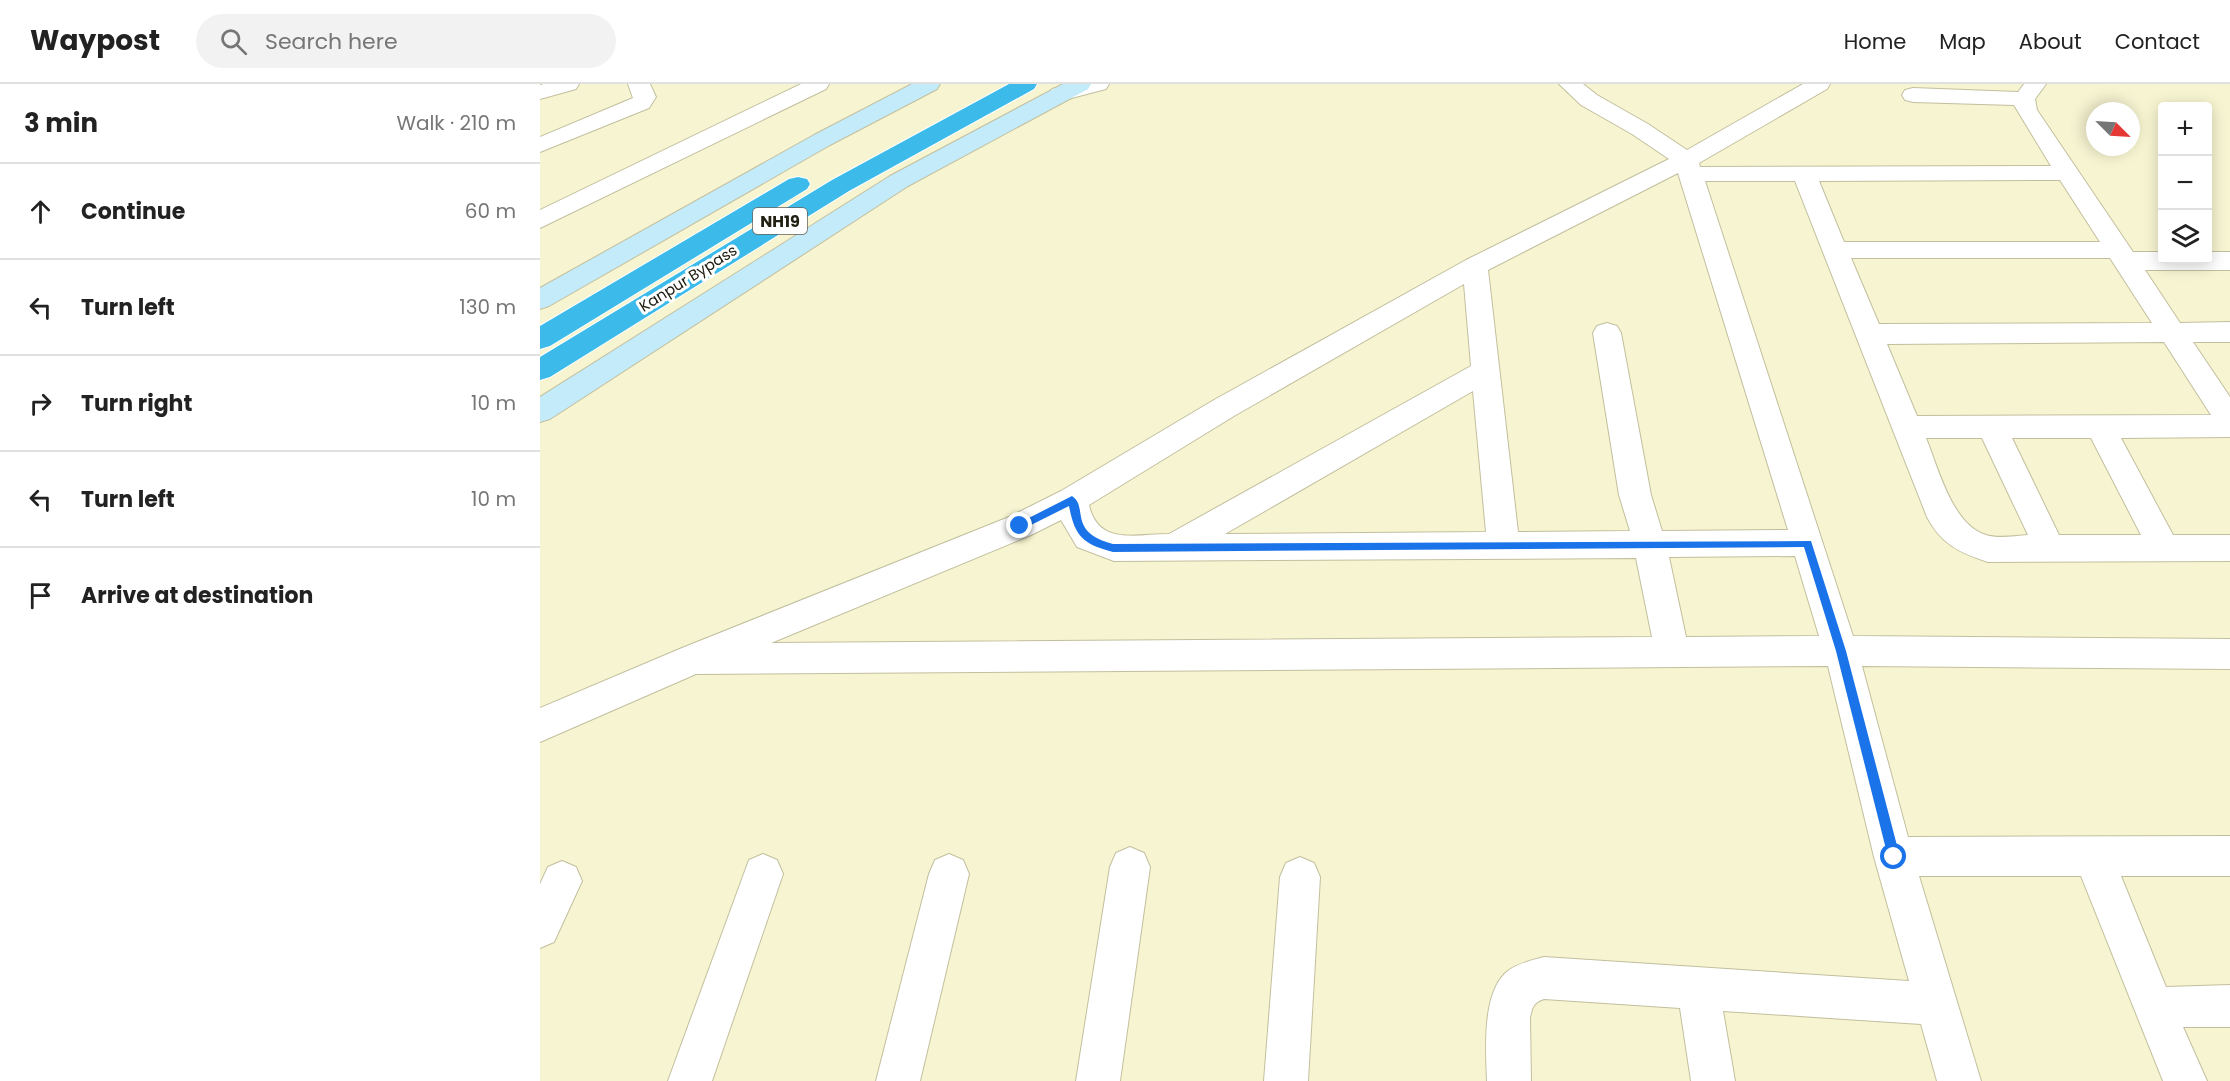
<!DOCTYPE html>
<meta charset="utf-8">
<style>
:root{--surface:#fff;--page:#f2f2f2;--text:#222;--muted:#767676;--line:#e0e0e0}
body{margin:0;font-family:Poppins,sans-serif;background:var(--page);color:var(--text)}
.controls{position:absolute;right:18px;top:18px;display:grid;overflow:hidden;border-radius:6px;box-shadow:0 3px 15px #0003}
.controls button{width:54px;height:54px;display:grid;place-items:center;padding:0;border:0;border-bottom:2px solid var(--line);background:var(--surface);color:var(--text);font:30px sans-serif}
.compass{position:absolute;left:1546px;top:18px;width:54px;height:54px;border-radius:50%;background:var(--surface);box-shadow:0 3px 15px #0003;rotate:114deg}
.stop{position:absolute;width:18px;height:18px;margin:-14px;border:4px solid #1a73e8;border-radius:50%;background:#fff}
.stop.end{background:#1a73e8;border-color:#fff;box-shadow:0 2px 6px #0008}
.list{margin:0;padding:0;list-style:none}
h2{display:flex;justify-content:space-between;align-items:center;height:78px;margin:0;padding:0 24px;font-size:26px}
h2 small{font-size:20px;font-weight:400;color:var(--muted)}
.list li{display:grid;grid-template-columns:39px 1fr auto;gap:18px;align-items:center;box-sizing:border-box;height:96px;padding:0 24px;border-top:2px solid var(--line)}
.list b{display:block;font-size:22px;white-space:nowrap}
.list em{font-size:20px;font-style:normal;color:var(--muted)}
.icon{flex:none;width:33px;height:33px;fill:none;stroke:currentColor;stroke-width:2;stroke-linecap:round;stroke-linejoin:round}
.map{position:relative;flex:none;width:1690px;height:997px;overflow:hidden}
header{display:flex;align-items:center;gap:36px;box-sizing:border-box;height:84px;padding:0 30px;background:var(--surface);border-bottom:2px solid var(--line)}
header strong{font-size:28px}
nav{display:flex;gap:33px;margin-inline-start:auto;font-size:21px}
.search{width:420px;height:54px;background:var(--page);display:flex;align-items:center;gap:15px;box-sizing:border-box;padding:0 21px;border-radius:33px;color:var(--muted);font-size:22px}
main{display:flex}
aside{flex:1;background:var(--surface)}
.map>svg:first-child{display:block}
</style>
<header>
<strong>Waypost</strong>
<div class="search"><svg class="icon" aria-label="search" viewBox="0 0 24 24"><circle cx="10" cy="10" r="6"/><path d="M15 15l6 6"/></svg>Search here</div>
<nav><a>Home</a><a>Map</a><a>About</a><a>Contact</a></nav>
</header>
<main>
<aside>
<h2>3 min<small>Walk · 210 m</small></h2>
<ul class="list">
<li><svg class="icon" aria-label="ahead" viewBox="0 0 24 24"><path d="M12 20V5M6 11l6-6 6 6"/></svg><div><b>Continue</b></div><em>60 m</em></li>
<li><svg class="icon" aria-label="left" viewBox="0 0 24 24"><path d="M17 20v-9H6M10 6l-5 5 5 5"/></svg><div><b>Turn left</b></div><em>130 m</em></li>
<li><svg class="icon" aria-label="right" viewBox="0 0 24 24"><path d="M7 20v-9h11M14 6l5 5-5 5"/></svg><div><b>Turn right</b></div><em>10 m</em></li>
<li><svg class="icon" aria-label="left" viewBox="0 0 24 24"><path d="M17 20v-9H6M10 6l-5 5 5 5"/></svg><div><b>Turn left</b></div><em>10 m</em></li>
<li><svg class="icon" aria-label="arrive" viewBox="0 0 24 24"><path d="M6 21V4h12l-3 4 3 4H6"/></svg><div><b>Arrive at destination</b></div></li>
</ul>
</aside>
<div class="map">
<svg width="1690" height="997" viewBox="0 0 1690 997">
<rect width="100%" height="100%" fill="#f7f4d1"/>
<g fill="none" stroke-linecap="round" stroke-linejoin="round">
<g stroke="#c2bf9e" stroke-width="2">
<g id="street">
<polygon points="4,0 39,0 36,5 0,15 0,1"/>
<polygon points="88,0 110,0 116,13 109,24 0,68 0,53 93,14"/>
<polygon points="261,0 289,0 286,5 0,144 0,126"/>
<polygon points="532,0 569,0 566,5 520,17 512,15 509,10 512,5"/>
<path d="M1019,0H1043L1057,11L1108,40L1147,66L1263,0H1290L1287,5L1159,79L1160,83L1511,82L1474,21L1373,18L1365,16L1362,11L1365,6L1373,4L1478,8L1484,0H1506L1495,15L1497,26L1593,168H1622V176H1668V168H1690V186H1605L1640,239L1690,238V258H1653L1690,313V353L1581,354L1633,451H1690V477L1448,478C1420,469 1401,460 1387,433L1255,97H1165L1313,552L1690,555V585L1322,582L1368,753L1690,752V792H1581L1626,903L1690,901V943H1643L1667,997H1623L1541,792H1379L1441,997H1397L1381,940L1183,927L1195,997H1151L1140,924L1004,915C994,918 992,923 990,934L991,997H947C946,967 941,906 969,886C979,879 993,876 1004,873L1369,897L1334,773L1288,582L156,590L0,658V624L142,564L469,433L521,407L674,316L926,176L1129,75L1092,50L1041,21ZM1138,89L1248,446L1122,447L1111,411L1081,249L1077,242L1067,239L1057,242L1053,249L1079,411L1090,447L978,448L948,186ZM1520,96L1560,158H1304L1279,97ZM1311,174H1570L1612,239L1339,240ZM924,200L931,282L629,450C596,450 558,462 549,421L694,332ZM1624,258L1671,331L1377,332L1347,260ZM933,307L946,448L685,450ZM1386,354H1442L1488,451C1475,452 1458,455 1446,451C1412,441 1398,383 1386,354ZM1472,354H1551L1601,451H1519ZM521,436L537,463L574,477L1096,474L1112,553L231,559L491,451ZM1255,472L1279,552L1146,553L1129,473Z"/>
<polygon points="590,763 604,769 610,783 580,997 536,997 570,783 576,769"/>
<polygon points="223,770 237,776 243,790 172,997 128,997 209,776"/>
<polygon points="409,770 423,776 429,790 380,997 336,997 389,790 395,776"/>
<polygon points="760,773 774,779 780,793 768,997 724,997 740,793 746,779"/>
<polygon points="22,777 36,783 42,797 14,858 0,864 0,800 8,783"/>
</g>
</g>
<g stroke="#c2bf9e" stroke-width="2">
<g id="secondary">
<polygon points="372,0 400,0 397,5 290,61 9,222 0,225 0,204 274,51"/>
<polygon points="523,0 551,0 548,5 368,102 10,335 0,338 0,313 350,92"/>
</g>
</g>
<g stroke="#fff" stroke-width="2">
<g id="highway">
<polygon points="469,0 497,0 494,5 309,107 10,293 0,296 0,273 292,96"/>
<polygon points="258,93 267,95 270,100 267,105 10,262 0,265 0,242 249,95"/>
</g>
</g>
<use href="#street" fill="#fff" fill-rule="evenodd"/>
<use href="#secondary" fill="#c4ebf9" fill-rule="evenodd"/>
<use href="#highway" fill="#3cbbeb" fill-rule="evenodd"/>
</g>
<path fill="#1a73e8" d="M532,412C549,423 527,448 573,460L1271,457L1306,567L1360,773L1358,777H1350L1348,773L1296,567L1264,463L573,468C543,460 535,453 529,422L483,445H477V440Z"/>
<g text-anchor="middle" dominant-baseline="central" stroke-width="6" stroke-linejoin="round" paint-order="stroke">
<g font-size="15" fill="#212013" stroke="#fff">
<text transform="translate(148 194) rotate(-32)">Kanpur Bypass</text>
</g>
<rect fill="#fff" stroke="#64635a" stroke-width="1.5" x="213" y="124" width="54" height="26" rx="4.5"/>
<g font-size="16" font-weight="bold" fill="#212013">
<text x="240" y="137">NH19</text>
</g>
</g>
</svg>
<div class="controls">
<button>+</button>
<button>−</button>
<button><svg class="icon" aria-label="layers" viewBox="0 0 24 24"><path d="M12 4l9 5-9 5-9-5zM3 14l9 5 9-5"/></svg></button>
</div>
<svg class="compass" viewBox="-18 -18 36 36"><path d="M0-13l5 13h-10z" fill="#e53935"/><path d="M0 13l5-13h-10z" fill="#767676"/></svg>
<div class="stop" style="left:1354px;top:773px"></div>
<div class="stop end" style="left:480px;top:442px"></div>
</div>
</main>
